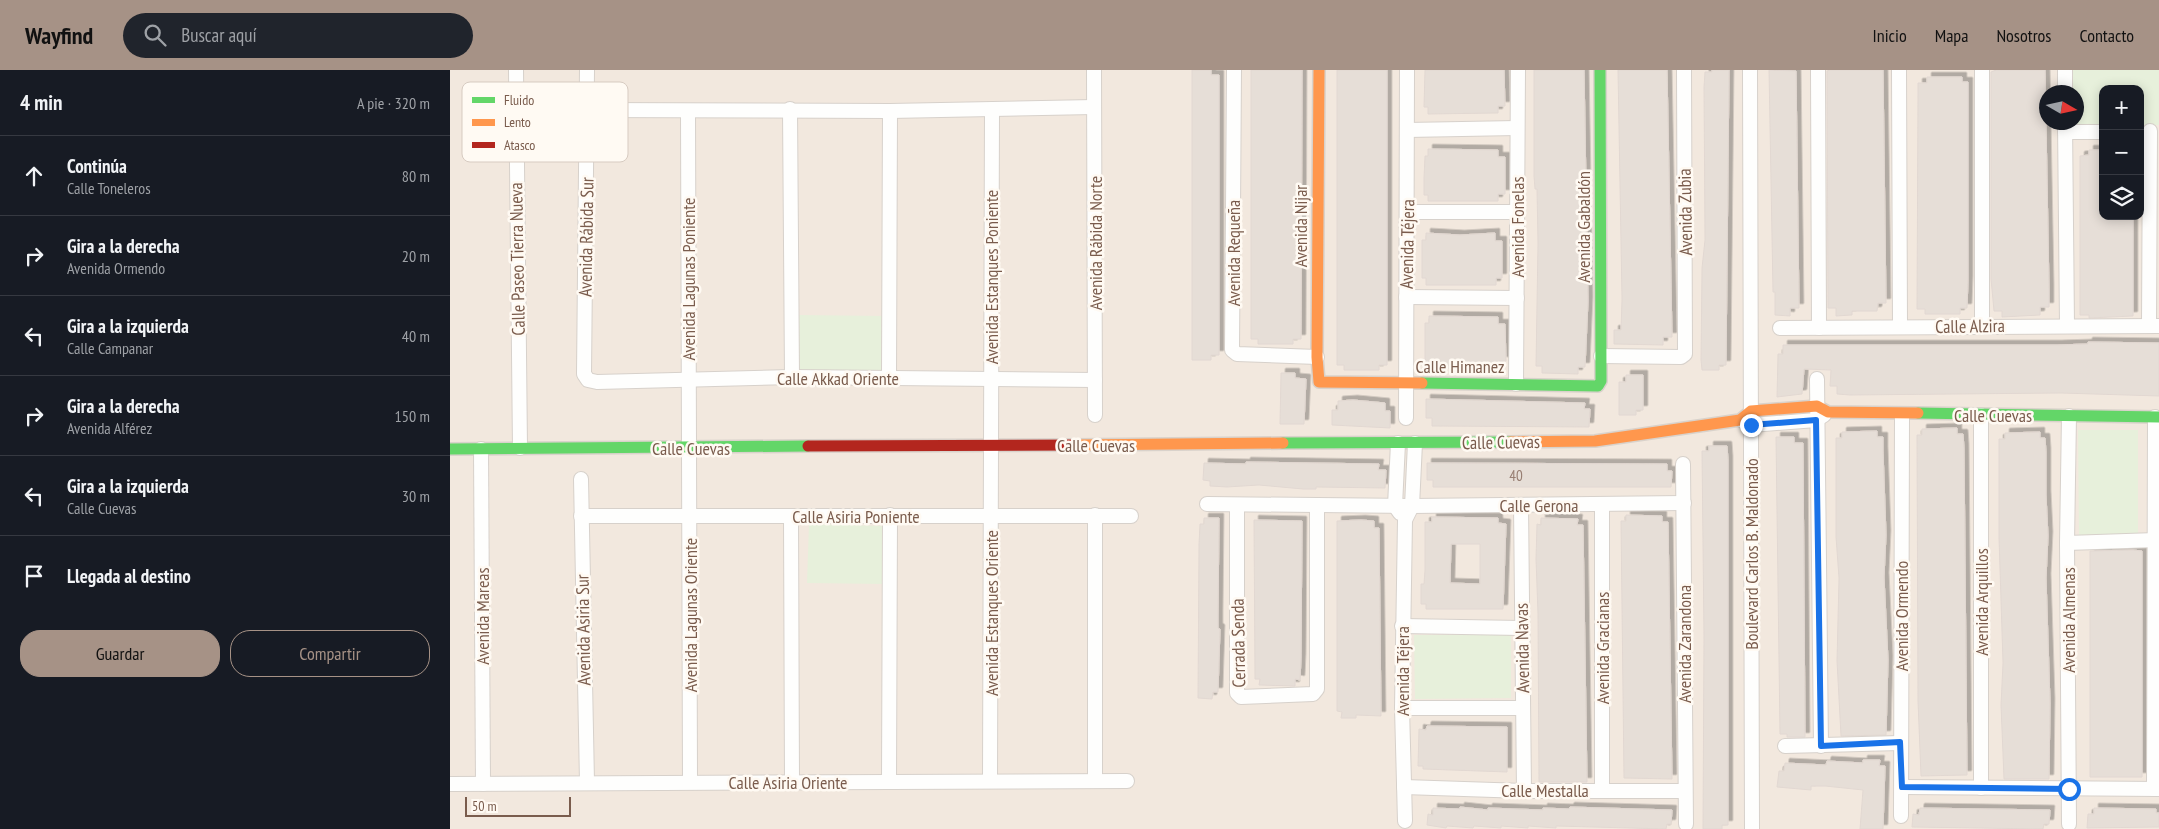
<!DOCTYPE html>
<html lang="es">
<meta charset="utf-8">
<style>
:root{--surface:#171b24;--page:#20242c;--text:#f1f3f6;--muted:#9ea1a6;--line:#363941;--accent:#a69286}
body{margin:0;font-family:"PT Sans Narrow",sans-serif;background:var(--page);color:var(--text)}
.controls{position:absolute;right:15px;top:15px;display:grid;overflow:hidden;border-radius:10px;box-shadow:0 2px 12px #0003}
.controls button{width:45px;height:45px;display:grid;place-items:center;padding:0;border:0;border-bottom:1px solid var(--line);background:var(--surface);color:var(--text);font:25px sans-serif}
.compass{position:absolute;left:1589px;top:15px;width:45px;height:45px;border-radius:50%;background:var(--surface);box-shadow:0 2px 12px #0003;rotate:99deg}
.scale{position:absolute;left:15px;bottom:12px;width:106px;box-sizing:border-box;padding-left:5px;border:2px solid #7a5c4d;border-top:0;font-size:14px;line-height:18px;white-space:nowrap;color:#7a5c4d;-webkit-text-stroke:4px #fffaf3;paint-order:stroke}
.stop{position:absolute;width:15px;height:15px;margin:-11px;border:4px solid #1a73e8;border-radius:50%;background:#fff}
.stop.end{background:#1a73e8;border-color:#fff;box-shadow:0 1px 5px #0008}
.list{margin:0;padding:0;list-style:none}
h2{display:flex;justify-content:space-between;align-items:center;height:65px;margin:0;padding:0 20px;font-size:21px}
h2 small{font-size:16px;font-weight:400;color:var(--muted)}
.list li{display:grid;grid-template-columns:32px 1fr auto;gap:15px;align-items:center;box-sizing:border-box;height:80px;padding:0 20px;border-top:1px solid var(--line)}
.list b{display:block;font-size:19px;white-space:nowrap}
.list p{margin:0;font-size:16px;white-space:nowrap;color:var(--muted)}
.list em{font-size:16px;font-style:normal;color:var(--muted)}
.actions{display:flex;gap:10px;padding:15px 20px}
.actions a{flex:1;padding:11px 0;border:1px solid var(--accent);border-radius:20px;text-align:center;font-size:18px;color:var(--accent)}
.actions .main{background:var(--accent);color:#111}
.icon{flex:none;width:28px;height:28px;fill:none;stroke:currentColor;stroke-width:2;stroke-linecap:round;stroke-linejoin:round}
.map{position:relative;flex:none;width:1709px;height:759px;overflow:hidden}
header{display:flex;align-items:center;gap:30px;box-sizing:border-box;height:70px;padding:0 25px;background:var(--accent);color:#111}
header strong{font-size:24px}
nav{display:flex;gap:28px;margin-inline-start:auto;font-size:18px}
.search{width:350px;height:45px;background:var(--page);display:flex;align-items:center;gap:12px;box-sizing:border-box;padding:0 18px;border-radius:28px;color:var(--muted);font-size:19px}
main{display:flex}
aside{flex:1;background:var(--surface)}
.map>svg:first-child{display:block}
</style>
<header>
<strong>Wayfind</strong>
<div class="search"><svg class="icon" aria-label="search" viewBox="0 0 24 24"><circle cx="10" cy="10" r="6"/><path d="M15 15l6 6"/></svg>Buscar aquí</div>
<nav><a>Inicio</a><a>Mapa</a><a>Nosotros</a><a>Contacto</a></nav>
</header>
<main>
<aside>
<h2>4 min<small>A pie · 320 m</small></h2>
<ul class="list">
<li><svg class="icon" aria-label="ahead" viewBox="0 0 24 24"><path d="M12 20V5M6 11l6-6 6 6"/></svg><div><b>Continúa</b><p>Calle Toneleros</p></div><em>80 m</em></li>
<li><svg class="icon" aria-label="right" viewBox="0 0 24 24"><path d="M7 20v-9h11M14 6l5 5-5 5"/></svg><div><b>Gira a la derecha</b><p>Avenida Ormendo</p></div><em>20 m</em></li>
<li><svg class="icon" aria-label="left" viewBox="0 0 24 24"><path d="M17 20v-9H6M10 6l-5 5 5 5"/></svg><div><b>Gira a la izquierda</b><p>Calle Campanar</p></div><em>40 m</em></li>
<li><svg class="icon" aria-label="right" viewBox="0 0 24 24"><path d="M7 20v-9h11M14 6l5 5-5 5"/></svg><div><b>Gira a la derecha</b><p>Avenida Alférez</p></div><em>150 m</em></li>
<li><svg class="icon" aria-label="left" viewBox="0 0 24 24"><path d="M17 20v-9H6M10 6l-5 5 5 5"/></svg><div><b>Gira a la izquierda</b><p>Calle Cuevas</p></div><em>30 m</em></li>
<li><svg class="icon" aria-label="arrive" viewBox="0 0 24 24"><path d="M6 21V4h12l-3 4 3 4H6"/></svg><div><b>Llegada al destino</b></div></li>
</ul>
<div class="actions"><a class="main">Guardar</a><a>Compartir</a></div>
</aside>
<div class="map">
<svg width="1709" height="759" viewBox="0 0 1709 759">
<defs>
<filter id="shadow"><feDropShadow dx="4.5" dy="-4.5" stdDeviation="0" flood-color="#0004"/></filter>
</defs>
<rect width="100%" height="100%" fill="#f9f5f0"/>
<path fill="#f2e8de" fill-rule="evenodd" d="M0,0H1709V759H0ZM1653,19H1690V146H1653ZM1596,22H1626V52H1596Z"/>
<g fill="#e7f0db">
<polygon points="1622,0 1709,0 1709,55 1690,55 1690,19 1653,19 1653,54 1622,54 1626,52 1626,22 1622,22"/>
<polygon points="349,245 434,246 433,306 348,305"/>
<polygon points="1628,360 1688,360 1688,464 1629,465"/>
<polygon points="359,454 434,456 433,514 357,513"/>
<polygon points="964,565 1061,565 1061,628 965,629"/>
</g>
<g fill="#e6ded7" stroke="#e2d8d2" fill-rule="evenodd" filter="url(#shadow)">
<polygon points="742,0 761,0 761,5 769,5 769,285 761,285 761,290 742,290"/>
<polygon points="801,0 852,0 851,269 843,269 843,274 808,274 808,269 801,269"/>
<polygon points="887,0 937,0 937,295 929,295 929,300 894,300 894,295 887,295"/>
<polygon points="975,0 1054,0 1055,36 1048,36 1048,43 978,44 978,37 974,37"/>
<polygon points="1084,0 1134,0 1138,231 1135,297 1128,297 1128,304 1092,303 1092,296 1086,296 1088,174 1087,119 1085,119 1084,106"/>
<polygon points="1168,0 1217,0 1222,267 1213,267 1213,275 1164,274 1164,260 1171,260 1172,229"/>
<polygon points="1262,0 1279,0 1276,295 1269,295 1269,300 1252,300 1251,290 1252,198 1255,170 1254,17 1255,2 1262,2"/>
<polygon points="1319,0 1346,1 1349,238 1340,238 1340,246 1325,245 1325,222 1323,222"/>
<polygon points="1380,0 1433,0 1436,233 1428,233 1427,241 1402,241 1402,245 1386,246 1386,238 1378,238 1377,1"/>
<polygon points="1546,0 1595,0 1599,219 1599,237 1590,237 1590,245 1552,247 1552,241 1544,241 1541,209 1541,2"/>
<polygon points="1477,7 1512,7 1512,12 1518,12 1518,210 1517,238 1510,238 1510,244 1475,244 1475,239 1467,239 1468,26 1468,13 1477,13"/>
<polygon points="978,79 1048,80 1048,87 1055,87 1055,124 1048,124 1048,131 978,131 978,125 974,125 974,108 975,86 978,86"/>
<polygon points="1639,80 1653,80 1653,146 1683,148 1683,246 1639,248 1639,245 1630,245 1630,86 1639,85"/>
<polygon points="976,163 1010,165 1045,163 1045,171 1052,171 1052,208 1046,208 1046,215 976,215 976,208 972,208 972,170 976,170"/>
<polygon points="979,246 1048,247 1048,254 1055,254 1056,291 1049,291 1049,298 979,298 979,292 975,292 975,253 979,253"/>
<polygon points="1638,272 1709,273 1709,326 1611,323 1400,325 1387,324 1387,316 1380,316 1381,300 1354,299 1352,324 1327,327 1328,284 1333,284 1333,275 1607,275 1638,274"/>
<polygon points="831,303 845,303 845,308 856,309 854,354 830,354"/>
<polygon points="1176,305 1193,305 1193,340 1186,340 1186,345 1169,345 1169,312 1176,312"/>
<polygon points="976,329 1135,333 1134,339 1140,339 1139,357 982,356 982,348 976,348"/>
<polygon points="903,330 935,333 935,341 940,341 940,358 882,355 882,340 888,340 888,331"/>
<polygon points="1507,358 1507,364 1513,364 1514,378 1517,705 1471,706 1468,631 1467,365 1472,365 1472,359"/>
<polygon points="1427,361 1427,367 1433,367 1433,381 1436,465 1434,507 1438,590 1436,665 1391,666 1387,591 1389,508 1386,467 1386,368 1392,368 1392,362"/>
<polygon points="1590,362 1590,368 1595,368 1596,382 1596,425 1598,466 1596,508 1600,633 1599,709 1554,709 1551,635 1553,593 1549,468 1549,369 1555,369 1555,363"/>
<polygon points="1326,367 1344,367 1344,373 1353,373 1355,667 1337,667 1337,664 1330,664"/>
<polygon points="1259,376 1277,376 1278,390 1278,755 1272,755 1272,759 1253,759 1254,567 1252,381 1259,381"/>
<polygon points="796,392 929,394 928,400 936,400 935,418 866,417 866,419 853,419 809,415 777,417 760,416 760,411 753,410 754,393 796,394"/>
<polygon points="977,393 1217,394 1217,401 1222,401 1221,417 983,417 983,410 977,410"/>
<polygon points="1176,445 1212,446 1212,452 1218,452 1222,709 1174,708 1171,451 1176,451"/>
<path d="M982,447L1048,448V453L1056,454L1053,539H976V534H971V514H974L975,500V452H982ZM1001,474H1030V514L1000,513Z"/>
<polygon points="754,448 769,448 768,544 768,558 770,559 768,622 763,622 762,629 748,628 749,474 750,454 754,454"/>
<polygon points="1091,448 1128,449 1127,455 1133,455 1137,712 1089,712 1088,544 1086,489 1087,454 1091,455"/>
<polygon points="804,450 852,451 851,588 850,610 845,609 845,616 809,615 810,609 805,609"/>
<polygon points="911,450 924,451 924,458 929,458 931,646 906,645 906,648 891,648 892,642 887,641 887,451"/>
<polygon points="1683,480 1692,481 1692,707 1640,707 1640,481"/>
<polygon points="977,656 1057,657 1057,702 973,699 973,696 968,696 969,659 976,660"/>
<polygon points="1413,690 1430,690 1429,696 1435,696 1433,759 1410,759 1413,720 1375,716 1361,716 1361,720 1327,717 1329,701 1334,701 1335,693 1376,695 1377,691 1413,693"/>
<polygon points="1010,737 1038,740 1038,738 1093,740 1093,738 1119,739 1120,737 1222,740 1221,754 1217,754 1216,759 1106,756 1106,758 1078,756 1078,758 1051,756 1051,758 1024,756 1023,758 997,756 996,758 977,755 978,744 983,745 983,738 1010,739"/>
<polygon points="1470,738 1600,740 1599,754 1594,754 1593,759 1462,757 1463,744 1469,745"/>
<polygon points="1644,738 1706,739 1706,743 1709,743 1709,757 1637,758 1638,744 1644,744"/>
</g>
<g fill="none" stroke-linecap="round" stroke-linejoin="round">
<g stroke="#d7d1cb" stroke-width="16">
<g id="street">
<polyline points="66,0 70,378"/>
<polyline points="137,0 134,304 138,310 147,312 342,307 645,310"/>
<polyline points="644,0 645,345"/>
<polyline points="784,0 782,280 787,284 867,287"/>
<polyline points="1300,0 1302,759"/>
<polyline points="1368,0 1369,258"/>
<polyline points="1449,0 1450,257"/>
<polyline points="1615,0 1615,22"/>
<polyline points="340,39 342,307"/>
<polyline points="137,40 440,41 644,37"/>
<polyline points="238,41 240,712"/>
<polyline points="1615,52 1617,255"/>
<polyline points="957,60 1067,58"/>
<polyline points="1615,62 1653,62"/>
<polyline points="958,142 1067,142"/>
<polyline points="956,227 1067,228"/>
<polyline points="1532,255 1532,0"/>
<polyline points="1699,256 1700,61"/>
<polyline points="1330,258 1709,256"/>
<polyline points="1151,286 1231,287 1235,284 1234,0"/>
<polyline points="439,308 440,41"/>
<polyline points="1367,309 1371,676"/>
<polyline points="1066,314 1068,0"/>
<polyline points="956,348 957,0"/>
<polyline points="1293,351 1301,355 1366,350 1374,345"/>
<polyline points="948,373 945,436 950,443"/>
<polyline points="31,379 33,714"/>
<polyline points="1233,394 1236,754"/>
<polyline points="131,409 137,712"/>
<polyline points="757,434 962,436 1234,433"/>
<polyline points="1152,434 1152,721"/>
<polyline points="787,435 787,623 791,627 863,624 867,619 867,435"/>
<polyline points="1071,435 1074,721"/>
<polyline points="131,446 681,446"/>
<polyline points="341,447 342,712"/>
<polyline points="1617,473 1706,470"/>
<polyline points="952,556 1071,558"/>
<polyline points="952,638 1072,638"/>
<polyline points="1335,676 1450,673"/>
<polyline points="540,711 542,40"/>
<polyline points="645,711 645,445"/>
<polyline points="439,712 440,445"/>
<polyline points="0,714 677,711"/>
<polyline points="954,717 1074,721 1235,721"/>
<polyline points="1452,717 1709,719"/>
<polyline points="1531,718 1531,345"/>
<polyline points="1704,719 1705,347"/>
<polyline points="1451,746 1452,345"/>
<polyline points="955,751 952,638 955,450 962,436 965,373"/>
<polyline points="1619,754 1617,473 1619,346"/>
</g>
</g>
<g stroke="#d9d2cb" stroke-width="14">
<g id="fast">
<polyline points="972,313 1148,316 1151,311 1150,0"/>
<polyline points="1468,343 1709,347"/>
<polyline points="833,373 1060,372"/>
<polyline points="0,379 358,376"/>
</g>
</g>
<g stroke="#d9d2cb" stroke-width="14">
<g id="slow">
<polyline points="869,0 867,287 869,312 972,313"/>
<polyline points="1060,372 1145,371 1290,350 1301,341 1367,336 1378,342 1468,343"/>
<polyline points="626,375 833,373"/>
</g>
</g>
<g stroke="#d9d2cb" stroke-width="14">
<polyline id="jam" points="358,376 626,375"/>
</g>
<use href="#street" stroke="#fefefd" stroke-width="14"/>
<use href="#fast" stroke="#63d668" stroke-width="11"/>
<use href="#slow" stroke="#ff974d" stroke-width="11"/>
<use href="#jam" stroke="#b3261e" stroke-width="11"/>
</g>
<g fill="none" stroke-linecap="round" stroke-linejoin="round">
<polyline stroke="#1a73e8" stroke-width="6" points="1301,355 1366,350 1371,676 1450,672 1452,717 1619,719"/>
</g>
<g text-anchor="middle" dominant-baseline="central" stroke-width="5" stroke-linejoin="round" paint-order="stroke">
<g font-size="15" fill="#977e72">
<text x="1066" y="405">40</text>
</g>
<g font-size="18" fill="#7a5c4d" stroke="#fffaf3">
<text transform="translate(1235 142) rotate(-91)">Avenida Zubia</text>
<text transform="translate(850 156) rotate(-90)">Avenida Nijar</text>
<text transform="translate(1067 157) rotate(-90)">Avenida Fonelas</text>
<text transform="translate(1133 157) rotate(-90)">Avenida Gabaldón</text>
<text transform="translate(136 167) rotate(-89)">Avenida Rábida Sur</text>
<text transform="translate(645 173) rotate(-90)">Avenida Rábida Norte</text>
<text transform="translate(957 174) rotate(-89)">Avenida Téjera</text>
<text transform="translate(783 183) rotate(-90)">Avenida Requeña</text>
<text transform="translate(67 189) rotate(-91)">Calle Paseo Tierra Nueva</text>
<text transform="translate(541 207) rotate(-90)">Avenida Estanques Poniente</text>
<text transform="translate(238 209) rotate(-90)">Avenida Lagunas Poniente</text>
<text transform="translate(1520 256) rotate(-1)">Calle Alzira</text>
<text x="1010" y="296">Calle Himanez</text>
<text x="388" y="308">Calle Akkad Oriente</text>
<text x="1543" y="345">Calle Cuevas</text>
<text transform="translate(1051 372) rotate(-1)">Calle Cuevas</text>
<text x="646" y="375">Calle Cuevas</text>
<text x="241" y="378">Calle Cuevas</text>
<text x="1089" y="435">Calle Gerona</text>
<text x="406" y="446">Calle Asiria Poniente</text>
<text transform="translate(1301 484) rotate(-90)">Boulevard Carlos B. Maldonado</text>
<text transform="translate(1531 532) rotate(-90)">Avenida Arquillos</text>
<text transform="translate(541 543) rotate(-90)">Avenida Estanques Oriente</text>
<text transform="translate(240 545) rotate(-90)">Avenida Lagunas Oriente</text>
<text transform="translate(32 546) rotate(-90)">Avenida Mareas</text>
<text transform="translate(1451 546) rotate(-90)">Avenida Ormendo</text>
<text transform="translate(1618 550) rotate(-90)">Avenida Almenas</text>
<text transform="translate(133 560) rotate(-91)">Avenida Asiria Sur</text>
<text transform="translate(788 573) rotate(-91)">Cerrada Senda</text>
<text transform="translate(1234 574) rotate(-90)">Avenida Zarandona</text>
<text transform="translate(1072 578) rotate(-91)">Avenida Navas</text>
<text transform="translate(1152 578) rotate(-90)">Avenida Gracianas</text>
<text transform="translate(952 601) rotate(-90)">Avenida Téjera</text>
<text x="338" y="712">Calle Asiria Oriente</text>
<text x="1095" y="720">Calle Mestalla</text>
</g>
</g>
<rect x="12" y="12" width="166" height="80" rx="8" fill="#fffaf3" stroke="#d7cbc1" stroke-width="1"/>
<rect x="22" y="27" width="23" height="6" fill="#63d668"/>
<rect x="22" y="49" width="23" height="7" fill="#ff974d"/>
<rect x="22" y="72" width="23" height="6" fill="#b3261e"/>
<g font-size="14" fill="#7a5c4d">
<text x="54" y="35">Fluido</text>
<text x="54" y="57">Lento</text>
<text x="54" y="80">Atasco</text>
</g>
</svg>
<div class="controls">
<button>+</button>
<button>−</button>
<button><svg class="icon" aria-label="layers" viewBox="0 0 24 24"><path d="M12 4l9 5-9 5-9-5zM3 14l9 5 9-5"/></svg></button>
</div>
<svg class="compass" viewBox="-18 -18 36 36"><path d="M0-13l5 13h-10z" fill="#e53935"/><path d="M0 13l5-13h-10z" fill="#9ea1a6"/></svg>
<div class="scale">50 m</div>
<div class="stop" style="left:1619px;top:719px"></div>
<div class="stop end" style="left:1301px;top:355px"></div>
</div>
</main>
